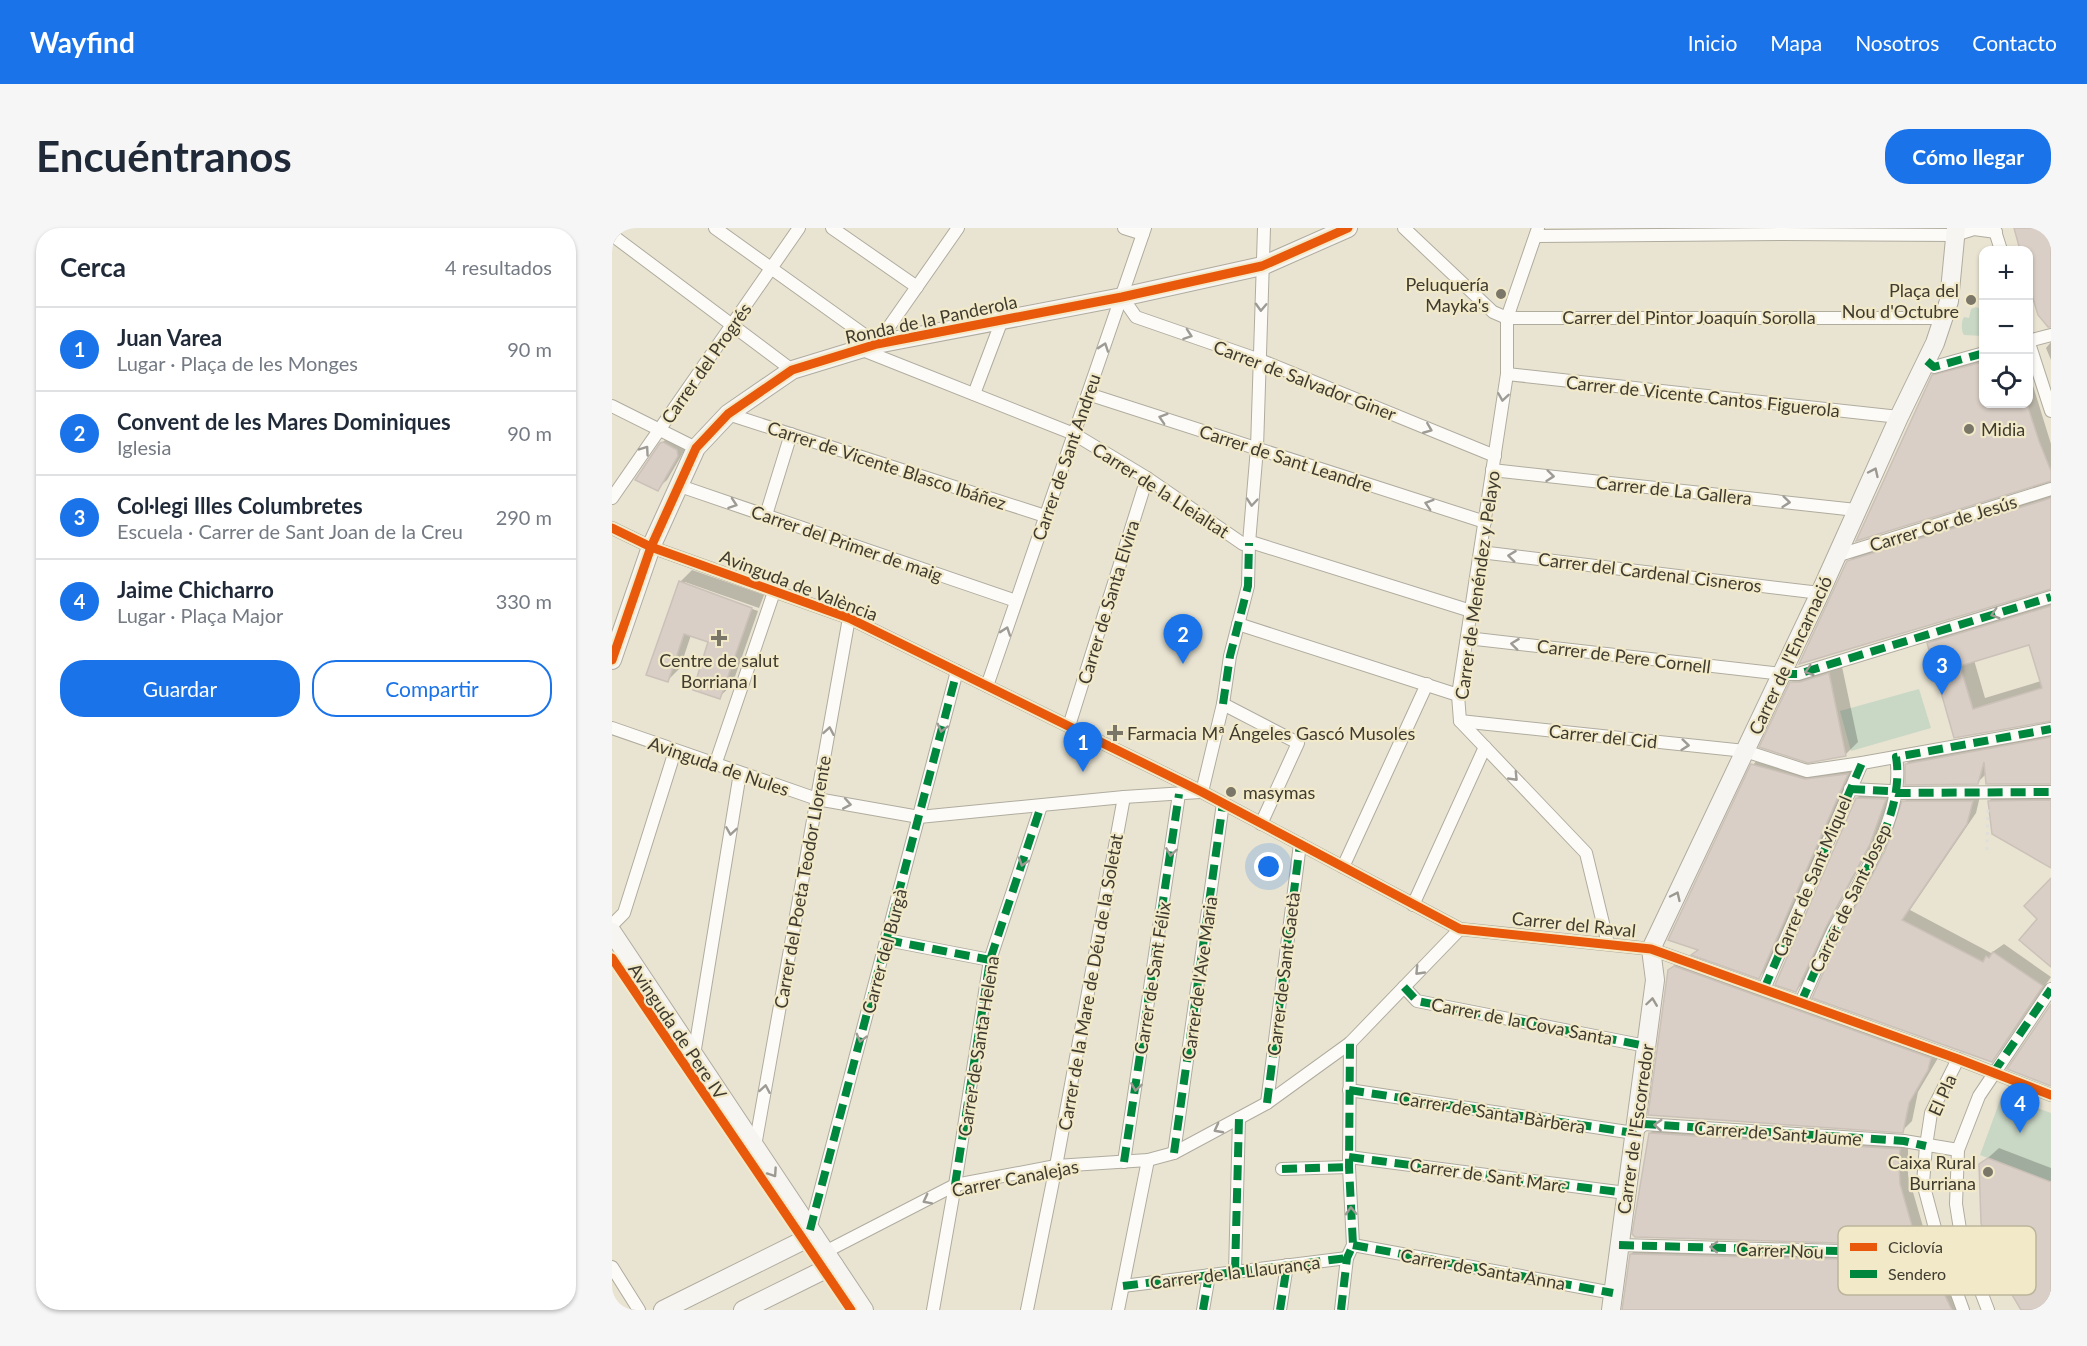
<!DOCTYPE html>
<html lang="es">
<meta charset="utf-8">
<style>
:root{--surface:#fff;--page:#f6f6f7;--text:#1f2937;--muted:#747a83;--line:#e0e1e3;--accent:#1a73e8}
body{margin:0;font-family:Lato,sans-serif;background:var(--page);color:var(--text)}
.controls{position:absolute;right:18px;top:18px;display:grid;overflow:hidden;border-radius:12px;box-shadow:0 2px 4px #0004}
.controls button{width:54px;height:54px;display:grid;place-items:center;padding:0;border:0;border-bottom:2px solid var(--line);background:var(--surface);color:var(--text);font:30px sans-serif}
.you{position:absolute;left:657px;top:639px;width:21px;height:21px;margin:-15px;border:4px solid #fff;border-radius:50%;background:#1a73e8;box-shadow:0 0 0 9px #1a73e833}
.badge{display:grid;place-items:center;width:39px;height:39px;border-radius:50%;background:var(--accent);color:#fff;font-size:20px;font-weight:700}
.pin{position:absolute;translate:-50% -50px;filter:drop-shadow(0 2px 3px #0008)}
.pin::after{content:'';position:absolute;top:32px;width:21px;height:18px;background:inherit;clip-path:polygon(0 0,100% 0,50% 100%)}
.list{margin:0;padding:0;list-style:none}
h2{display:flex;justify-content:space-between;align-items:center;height:78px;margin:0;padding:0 24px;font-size:26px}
h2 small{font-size:20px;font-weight:400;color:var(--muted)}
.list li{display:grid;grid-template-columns:39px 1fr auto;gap:18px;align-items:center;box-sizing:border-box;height:84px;padding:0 24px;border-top:2px solid var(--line)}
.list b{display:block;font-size:22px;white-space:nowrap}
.list p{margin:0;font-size:20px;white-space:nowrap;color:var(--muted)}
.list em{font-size:20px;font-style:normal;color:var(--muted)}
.actions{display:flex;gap:12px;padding:18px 24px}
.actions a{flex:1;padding:14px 0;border:2px solid var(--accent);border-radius:24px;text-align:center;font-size:21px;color:var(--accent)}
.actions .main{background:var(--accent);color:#fff}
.icon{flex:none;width:33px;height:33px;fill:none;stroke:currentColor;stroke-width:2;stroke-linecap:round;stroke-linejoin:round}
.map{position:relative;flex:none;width:1439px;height:1082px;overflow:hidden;border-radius:24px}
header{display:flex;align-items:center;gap:36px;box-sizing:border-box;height:84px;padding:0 30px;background:var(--accent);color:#fff}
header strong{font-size:28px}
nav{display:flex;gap:33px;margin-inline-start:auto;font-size:21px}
.intro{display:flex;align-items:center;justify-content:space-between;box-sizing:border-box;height:144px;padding:0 36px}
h1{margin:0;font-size:42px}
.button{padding:15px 27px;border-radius:24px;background:var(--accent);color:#fff;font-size:21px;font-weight:700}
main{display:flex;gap:36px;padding:0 36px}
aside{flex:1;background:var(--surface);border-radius:24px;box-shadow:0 2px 4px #0004}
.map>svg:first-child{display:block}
</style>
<header>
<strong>Wayfind</strong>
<nav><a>Inicio</a><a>Mapa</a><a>Nosotros</a><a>Contacto</a></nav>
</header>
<div class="intro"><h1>Encuéntranos</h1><a class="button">Cómo llegar</a></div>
<main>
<aside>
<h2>Cerca<small>4 resultados</small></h2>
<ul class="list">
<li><span class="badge">1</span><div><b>Juan Varea</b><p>Lugar · Plaça de les Monges</p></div><em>90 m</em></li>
<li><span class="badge">2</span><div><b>Convent de les Mares Dominiques</b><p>Iglesia</p></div><em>90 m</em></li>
<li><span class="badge">3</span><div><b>Col·legi Illes Columbretes</b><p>Escuela · Carrer de Sant Joan de la Creu</p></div><em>290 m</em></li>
<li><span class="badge">4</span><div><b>Jaime Chicharro</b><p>Lugar · Plaça Major</p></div><em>330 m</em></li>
</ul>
<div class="actions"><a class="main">Guardar</a><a>Compartir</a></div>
</aside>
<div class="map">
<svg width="1439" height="1082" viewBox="0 0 1439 1082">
<rect width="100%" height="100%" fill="#e9e4d2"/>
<g fill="#c9d7c5">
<path d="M1364,79L1371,82V108L1352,107C1349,103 1349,94 1352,89L1357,90L1359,81Z"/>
<polygon points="1307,461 1319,500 1239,523 1228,483"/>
<polygon points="1390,867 1439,885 1439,954 1368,927"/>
</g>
<g fill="#0003" fill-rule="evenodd">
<polygon points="1439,114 1439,132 1434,120"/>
<polygon points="1372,128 1372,176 1416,176 1416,131 1421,145 1418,148 1439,216 1439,249 1321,148 1330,139"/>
<polygon points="59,206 75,218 55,252 45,261 49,216"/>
<polygon points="1439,262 1439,360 1236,334 1248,322"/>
<polygon points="80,342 152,367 147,380 73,354 73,357 146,383 120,457 107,469 98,413 79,407 68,440 56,452 68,354"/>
<path d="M1439,370V492L1343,508L1317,416L1329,404ZM1418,415L1429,453L1373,470L1362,432Z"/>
<polygon points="1229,434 1246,514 1234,526 1196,533 1179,455 1192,442"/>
<polygon points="1439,499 1439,554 1375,545 1365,555 1294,536 1306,524"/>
<polygon points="1147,530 1203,546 1241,541 1153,743 1147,749 1082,726 1087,721 1141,537"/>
<polygon points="1389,561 1439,561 1439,638 1377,573"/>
<polygon points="1252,564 1279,565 1264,608 1219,692 1190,756 1184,763 1245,570"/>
<polygon points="1369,564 1364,585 1298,682 1379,725 1392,716 1439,749 1389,822 1380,832 1202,769 1275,623 1292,574 1301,565"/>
<polygon points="1068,732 1328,820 1326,830 1306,864 1300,893 1290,903 1058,742"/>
<polygon points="1047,897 1296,913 1296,947 1312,1002 1303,1011 1038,905"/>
<polygon points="1387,920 1439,940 1439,1082 1413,1082 1368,937"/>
<polygon points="1030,1016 1324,1019 1354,1082 1011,1082 1019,1026"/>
</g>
<g fill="#d9cfc6" stroke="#cbc1b8" stroke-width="1.5" fill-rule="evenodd">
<polygon points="1402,0 1439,0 1439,99 1436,99 1426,87 1416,54 1416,22 1408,22"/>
<polygon points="1371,134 1371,176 1415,176 1427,213 1439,243 1439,253 1244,313 1320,147"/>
<polygon points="51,214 65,222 66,228 46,263 23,252 48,215"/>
<polygon points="1439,270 1439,361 1187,436 1235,333"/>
<polygon points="67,353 140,380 108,471 81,462 96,414 72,406 56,454 34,447"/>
<path d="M1439,378V493L1342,510L1315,415ZM1417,417L1430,460L1361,481L1348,438Z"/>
<polygon points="1217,445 1234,528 1196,535 1147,519 1178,454 1188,454"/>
<polygon points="1439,509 1439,556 1374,556 1372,534 1366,556 1293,557 1293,536"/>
<polygon points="1139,536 1193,551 1236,546 1147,751 1079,727 1086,722 1056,712"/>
<polygon points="1244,570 1274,571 1258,616 1214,699 1184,764 1163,757"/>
<polygon points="1439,572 1439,640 1380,606 1376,573"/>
<polygon points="1290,573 1361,573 1355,596 1290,692 1371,734 1374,728 1377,730 1381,724 1431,758 1380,834 1200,770 1228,707 1273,623"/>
<polygon points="1439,650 1439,739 1407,712 1425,691 1412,678"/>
<polygon points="1062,738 1319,830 1316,842 1297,875 1291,905 1036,887 1056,742"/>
<polygon points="1439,776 1439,858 1395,841"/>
<polygon points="1037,905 1288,921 1287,935 1288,956 1304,1012 1227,1015 1023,1009 1020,1006"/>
<polygon points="1376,930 1439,954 1439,1082 1409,1082 1390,1050 1379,1026 1369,995 1367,936"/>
<polygon points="1018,1026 1227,1031 1314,1028 1340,1082 1010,1082"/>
</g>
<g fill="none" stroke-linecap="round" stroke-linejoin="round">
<g stroke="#b0ac9e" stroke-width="14">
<g id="street">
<polyline points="103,0 265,116 346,0"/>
<polyline points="220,0 305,59"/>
<polyline points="512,0 531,6"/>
<polyline points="792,0 881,84 895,90 1332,90"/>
<polyline points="926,0 895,90 895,146 846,467 848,493 974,625 996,716"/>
<polyline points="1382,0 1389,22"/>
<polyline points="0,7 180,142"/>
<polyline points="925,8 1170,6 1343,7 1362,1 1384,4"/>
<polyline points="510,69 524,89 648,132 883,228"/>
<polyline points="1416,112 1439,183"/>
<polyline points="1416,113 1439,107"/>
<polyline points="248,121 462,206 535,250 631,316 642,315 859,383"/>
<polyline points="1315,133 1322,139 1372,125"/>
<polyline points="895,146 1287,189"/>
<polyline points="362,166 390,92"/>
<polyline points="476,166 873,294"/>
<polyline points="0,178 84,220"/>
<polyline points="116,186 433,288"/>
<polyline points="880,242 1244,282"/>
<polyline points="65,257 404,373"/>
<polyline points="0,270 187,0"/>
<polyline points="154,287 179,206"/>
<polyline points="0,300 39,319 237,390 590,564 848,701 1039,721 1346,831 1439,867"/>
<polyline points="868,324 1208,365"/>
<polyline points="1224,328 1439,261"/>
<polyline points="626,396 846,467"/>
<polyline points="855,410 1170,446 1186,446 1439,369"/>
<polyline points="375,458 533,0"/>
<polyline points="611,476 686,515 649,596"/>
<polyline points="848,493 1133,523 1195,543 1250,535 1439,501"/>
<polyline points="457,498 535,250"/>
<polyline points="0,500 205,571 307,589 512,569 588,564"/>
<polyline points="103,537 162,364"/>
<polyline points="1238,561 1278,563 1284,565 1439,564"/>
<polyline points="590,564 611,476 618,428 636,358 637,315 645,220 652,0"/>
<polyline points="731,639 815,456"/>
<polyline points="801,677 873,519"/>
<polyline points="0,697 12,685 63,523"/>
<polyline points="275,712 378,732"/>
<polyline points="792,759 805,773 1034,818"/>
<polyline points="1152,761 1250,535"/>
<path d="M1189,774C1200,751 1210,726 1221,703C1247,654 1294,586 1284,529"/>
<polyline points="82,827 128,545"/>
<polyline points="1346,831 1319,885 1314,918 1311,955 1328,1019 1351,1082"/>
<polyline points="737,862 1022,905 1032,896 1292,913 1346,922"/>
<polyline points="655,875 688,616"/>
<polyline points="143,918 237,390"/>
<polyline points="562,925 611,575"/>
<polyline points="737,929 1014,965"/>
<polyline points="512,934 567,566"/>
<polyline points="670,941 737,939"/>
<polyline points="198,1002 345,443"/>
<polyline points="741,1017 1001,1065"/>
<polyline points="1007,1017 1227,1023 1313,1020 1350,1014"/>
<polyline points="213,1024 343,957 444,938 536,932 562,925 655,875 738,815 848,701"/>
<polyline points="0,1039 27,1082"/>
<polyline points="623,1044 627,890"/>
<polyline points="511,1058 735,1030"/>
<polyline points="321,1082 343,957 378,732 429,578"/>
<polyline points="415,1082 444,938 512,569"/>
<polyline points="506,1082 536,932"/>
<polyline points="591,1082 597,1047"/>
<polyline points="668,1082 675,1037"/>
<polyline points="729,1082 735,1030 741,1017 737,939 738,815"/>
<polyline points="1376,1082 1350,1014 1344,976 1346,922 1367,868 1439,761"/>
</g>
</g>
<g stroke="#b0ac9e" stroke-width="20">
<g id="secondary">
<polyline points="0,432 39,319 84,220 116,186 180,142 265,116 510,69 650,38 736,0"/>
<polyline points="0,704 252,1082"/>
<polyline points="51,1082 202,1007"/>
<polyline points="131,1082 222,1037"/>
<polyline points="999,1082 1043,752 1039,721 1208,365 1287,189 1323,115 1337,73 1344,0"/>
</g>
</g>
<polyline stroke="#e0ded9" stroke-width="3" stroke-dasharray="3 4.5" stroke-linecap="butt" points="1375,622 1376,578"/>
<use href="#street" stroke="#fcfbf8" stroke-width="12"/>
<use href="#secondary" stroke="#f7f5f2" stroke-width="18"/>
<g stroke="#00873e" stroke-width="8" stroke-dasharray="15 8" stroke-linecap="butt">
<polyline points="1416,113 1417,113"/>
<polyline points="1315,133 1322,139 1372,125"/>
<polyline points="1170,446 1186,446 1439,369"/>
<polyline points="611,476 618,428 636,358 637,315"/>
<polyline points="1238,561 1278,563 1284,565 1439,564"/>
<polyline points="275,712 378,732"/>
<polyline points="792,759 805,773 1034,818"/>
<polyline points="1152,761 1250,535"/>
<path d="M1189,774C1200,751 1210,726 1221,703C1247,654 1294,586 1284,529L1439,501"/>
<polyline points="1381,845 1439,761"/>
<polyline points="737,862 1022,905 1032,896 1292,913 1314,918"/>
<polyline points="655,875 688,616"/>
<polyline points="562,925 611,575"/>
<polyline points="737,929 1014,965"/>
<polyline points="512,934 567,566"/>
<polyline points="670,941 737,939"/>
<polyline points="343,957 378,732 429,578"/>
<polyline points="198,1002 345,443"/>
<polyline points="741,1017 1001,1065"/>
<polyline points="1007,1017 1227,1023 1328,1019"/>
<polyline points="623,1044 627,890"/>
<polyline points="511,1058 735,1030"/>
<polyline points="591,1082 597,1047"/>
<polyline points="668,1082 675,1037"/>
<polyline points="729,1082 735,1030 741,1017 737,939 738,815"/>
</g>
<g stroke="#f2e9c9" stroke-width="13">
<g id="cycleway">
<polyline points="0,300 39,319 237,390 590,564 848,701 1039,721 1346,831 1439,867"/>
<polyline points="0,432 39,319 84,220 116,186 180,142 265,116 510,69 650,38 736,0"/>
<polyline points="0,730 239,1082"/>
</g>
</g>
<use href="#cycleway" stroke="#e8590c" stroke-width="9"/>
</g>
<defs><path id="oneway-chevron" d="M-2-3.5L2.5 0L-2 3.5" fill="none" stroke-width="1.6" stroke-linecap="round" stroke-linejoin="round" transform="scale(1.5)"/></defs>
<g stroke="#9e9b94">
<use href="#oneway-chevron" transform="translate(649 79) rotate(92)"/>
<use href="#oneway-chevron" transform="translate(576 107) rotate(19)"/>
<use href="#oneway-chevron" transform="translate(492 119) rotate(-71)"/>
<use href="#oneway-chevron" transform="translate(891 169) rotate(99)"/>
<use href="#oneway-chevron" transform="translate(551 190) rotate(-162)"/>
<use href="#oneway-chevron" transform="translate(816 201) rotate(22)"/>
<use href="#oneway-chevron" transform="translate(33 222) rotate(-55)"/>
<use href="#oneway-chevron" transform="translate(938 248) rotate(6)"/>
<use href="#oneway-chevron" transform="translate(640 274) rotate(95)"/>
<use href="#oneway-chevron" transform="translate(1174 274) rotate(6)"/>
<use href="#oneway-chevron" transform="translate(121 276) rotate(19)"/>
<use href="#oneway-chevron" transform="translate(817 276) rotate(-162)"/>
<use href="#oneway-chevron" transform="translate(900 328) rotate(-173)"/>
<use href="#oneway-chevron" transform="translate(1383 386) rotate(163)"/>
<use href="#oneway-chevron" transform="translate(394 403) rotate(-71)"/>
<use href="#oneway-chevron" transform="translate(903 416) rotate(-173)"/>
<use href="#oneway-chevron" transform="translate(1197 443) rotate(163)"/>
<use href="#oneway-chevron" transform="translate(330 500) rotate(105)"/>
<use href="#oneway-chevron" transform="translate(217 503) rotate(-80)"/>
<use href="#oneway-chevron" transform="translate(1073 517) rotate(6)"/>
<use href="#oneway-chevron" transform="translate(902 549) rotate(46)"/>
<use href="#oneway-chevron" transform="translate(235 576) rotate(10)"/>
<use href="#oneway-chevron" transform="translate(119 603) rotate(99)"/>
<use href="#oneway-chevron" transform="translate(559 624) rotate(99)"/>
<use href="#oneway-chevron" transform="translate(411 634) rotate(108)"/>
<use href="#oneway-chevron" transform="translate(807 743) rotate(134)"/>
<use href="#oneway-chevron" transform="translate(249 810) rotate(105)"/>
<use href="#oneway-chevron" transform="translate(524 859) rotate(99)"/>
<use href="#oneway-chevron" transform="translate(153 861) rotate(-80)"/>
<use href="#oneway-chevron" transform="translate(1046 897) rotate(-176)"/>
<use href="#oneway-chevron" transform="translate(606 901) rotate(152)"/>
<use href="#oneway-chevron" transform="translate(315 972) rotate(153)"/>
<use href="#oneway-chevron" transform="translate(739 983) rotate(-92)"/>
<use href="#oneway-chevron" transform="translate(1102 1019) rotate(-178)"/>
</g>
<g stroke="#9b9890">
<use href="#oneway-chevron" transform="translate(1262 244) rotate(-65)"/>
<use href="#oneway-chevron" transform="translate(1064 668) rotate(-65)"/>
<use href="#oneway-chevron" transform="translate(1040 774) rotate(-82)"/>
<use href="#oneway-chevron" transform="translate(161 945) rotate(56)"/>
</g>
<g fill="#7a7668" stroke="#f2e9c9" stroke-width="2">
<circle cx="889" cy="66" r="6"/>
<circle cx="1359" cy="72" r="6"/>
<circle cx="1357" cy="201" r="6"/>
<path d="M104 401h6v6h6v6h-6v6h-6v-6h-6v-6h6z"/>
<path d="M500 496h6v6h6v6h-6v6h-6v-6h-6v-6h6z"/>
<circle cx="619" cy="564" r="6"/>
<circle cx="1376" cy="944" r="6"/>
</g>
<g text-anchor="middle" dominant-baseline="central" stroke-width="4.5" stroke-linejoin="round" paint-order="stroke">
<g font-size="18" fill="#3f3b2f" stroke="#f2e9c9" text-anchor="end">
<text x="877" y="56">Peluquería<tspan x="877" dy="21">Mayka's</tspan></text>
<text x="1347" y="62">Plaça del<tspan x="1347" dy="21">Nou d'Octubre</tspan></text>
<text x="1369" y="201" text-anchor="start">Midia</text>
<text x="107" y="432" text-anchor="middle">Centre de salut<tspan x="107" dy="21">Borriana I</tspan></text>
<text x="515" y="505" text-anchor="start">Farmacia Mª Ángeles Gascó Musoles</text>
<text x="631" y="564" text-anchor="start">masymas</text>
<text x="1364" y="934">Caixa Rural<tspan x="1364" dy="21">Burriana</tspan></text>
</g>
<g font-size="18" fill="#3f3b2f" stroke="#f2e9c9">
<text x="1077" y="89">Carrer del Pintor Joaquín Sorolla</text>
<text transform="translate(319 91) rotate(-12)">Ronda de la Panderola</text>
<text transform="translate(94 135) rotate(-55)">Carrer del Progrés</text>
<text transform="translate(693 152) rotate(21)">Carrer de Salvador Giner</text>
<text transform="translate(1091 168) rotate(6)">Carrer de Vicente Cantos Figuerola</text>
<text transform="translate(454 229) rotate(-71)">Carrer de Sant Andreu</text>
<text transform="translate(674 230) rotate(18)">Carrer de Sant Leandre</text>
<text transform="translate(275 237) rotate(18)">Carrer de Vicente Blasco Ibáñez</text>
<text transform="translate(549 262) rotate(33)">Carrer de la Lleialtat</text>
<text transform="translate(1062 262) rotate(6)">Carrer de La Gallera</text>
<text transform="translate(1331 295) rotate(-17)">Carrer Cor de Jesús</text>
<text transform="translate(235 315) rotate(19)">Carrer del Primer de maig</text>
<text transform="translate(1038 344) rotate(7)">Carrer del Cardenal Cisneros</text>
<text transform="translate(187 357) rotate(21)">Avinguda de València</text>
<text transform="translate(865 357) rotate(-82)">Carrer de Menéndez y Pelayo</text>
<text transform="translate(496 374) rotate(-73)">Carrer de Santa Elvira</text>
<text transform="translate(1178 427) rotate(-65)">Carrer de l'Encarnació</text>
<text transform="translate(1012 428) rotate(7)">Carrer de Pere Cornell</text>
<text transform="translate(991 508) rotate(6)">Carrer del Cid</text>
<text transform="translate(107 538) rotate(19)">Avinguda de Nules</text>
<text transform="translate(1200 648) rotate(-67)">Carrer de Sant Miquel</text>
<text transform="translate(190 654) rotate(-80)">Carrer del Poeta Teodor Llorente</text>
<text transform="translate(1238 670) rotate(-64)">Carrer de Sant Josep</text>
<text transform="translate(962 696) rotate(6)">Carrer del Raval</text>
<text transform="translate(272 723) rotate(-75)">Carrer del Burgà</text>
<text transform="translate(671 746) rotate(-83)">Carrer de Sant Gaetà</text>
<text transform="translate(540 750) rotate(-81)">Carrer de Sant Félix</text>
<text transform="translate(587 750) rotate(-82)">Carrer de l'Ave Maria</text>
<text transform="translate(478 754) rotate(-80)">Carrer de la Mare de Déu de la Soletat</text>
<text transform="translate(910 793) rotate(11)">Carrer de la Cova Santa</text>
<text transform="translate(66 803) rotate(56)">Avinguda de Pere IV</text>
<text transform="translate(366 818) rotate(-81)">Carrer de Santa Helena</text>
<text transform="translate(1330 867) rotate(-66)">El Pla</text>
<text transform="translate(880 884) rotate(9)">Carrer de Santa Bàrbera</text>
<text transform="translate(1023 901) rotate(-82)">Carrer de l'Escorredor</text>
<text transform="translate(1166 905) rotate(4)">Carrer de Sant Jaume</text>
<text transform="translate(876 947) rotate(8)">Carrer de Sant Marc</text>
<text transform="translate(403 950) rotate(-11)">Carrer Canalejas</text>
<text transform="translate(1168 1022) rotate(2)">Carrer Nou</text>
<text transform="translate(871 1041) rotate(10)">Carrer de Santa Anna</text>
<text transform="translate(623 1044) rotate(-7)">Carrer de la Llaurança</text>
</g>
</g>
<rect x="1226" y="998" width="198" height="69" rx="9" fill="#f2e9c9" stroke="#bcb59b" stroke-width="1.5"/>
<rect x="1238" y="1015" width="27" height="8" fill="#e8590c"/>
<rect x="1238" y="1042" width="27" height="8" fill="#00873e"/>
<g font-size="16" fill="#3f3b2f">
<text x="1276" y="1025">Ciclovía</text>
<text x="1276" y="1052">Sendero</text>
</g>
</svg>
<div class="controls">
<button>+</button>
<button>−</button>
<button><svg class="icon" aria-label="locate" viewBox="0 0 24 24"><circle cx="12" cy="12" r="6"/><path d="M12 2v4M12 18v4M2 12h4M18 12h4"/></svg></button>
</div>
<div class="you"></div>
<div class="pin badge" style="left:471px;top:544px">1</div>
<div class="pin badge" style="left:571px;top:436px">2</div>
<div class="pin badge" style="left:1330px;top:467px">3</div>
<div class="pin badge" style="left:1408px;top:905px">4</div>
</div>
</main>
